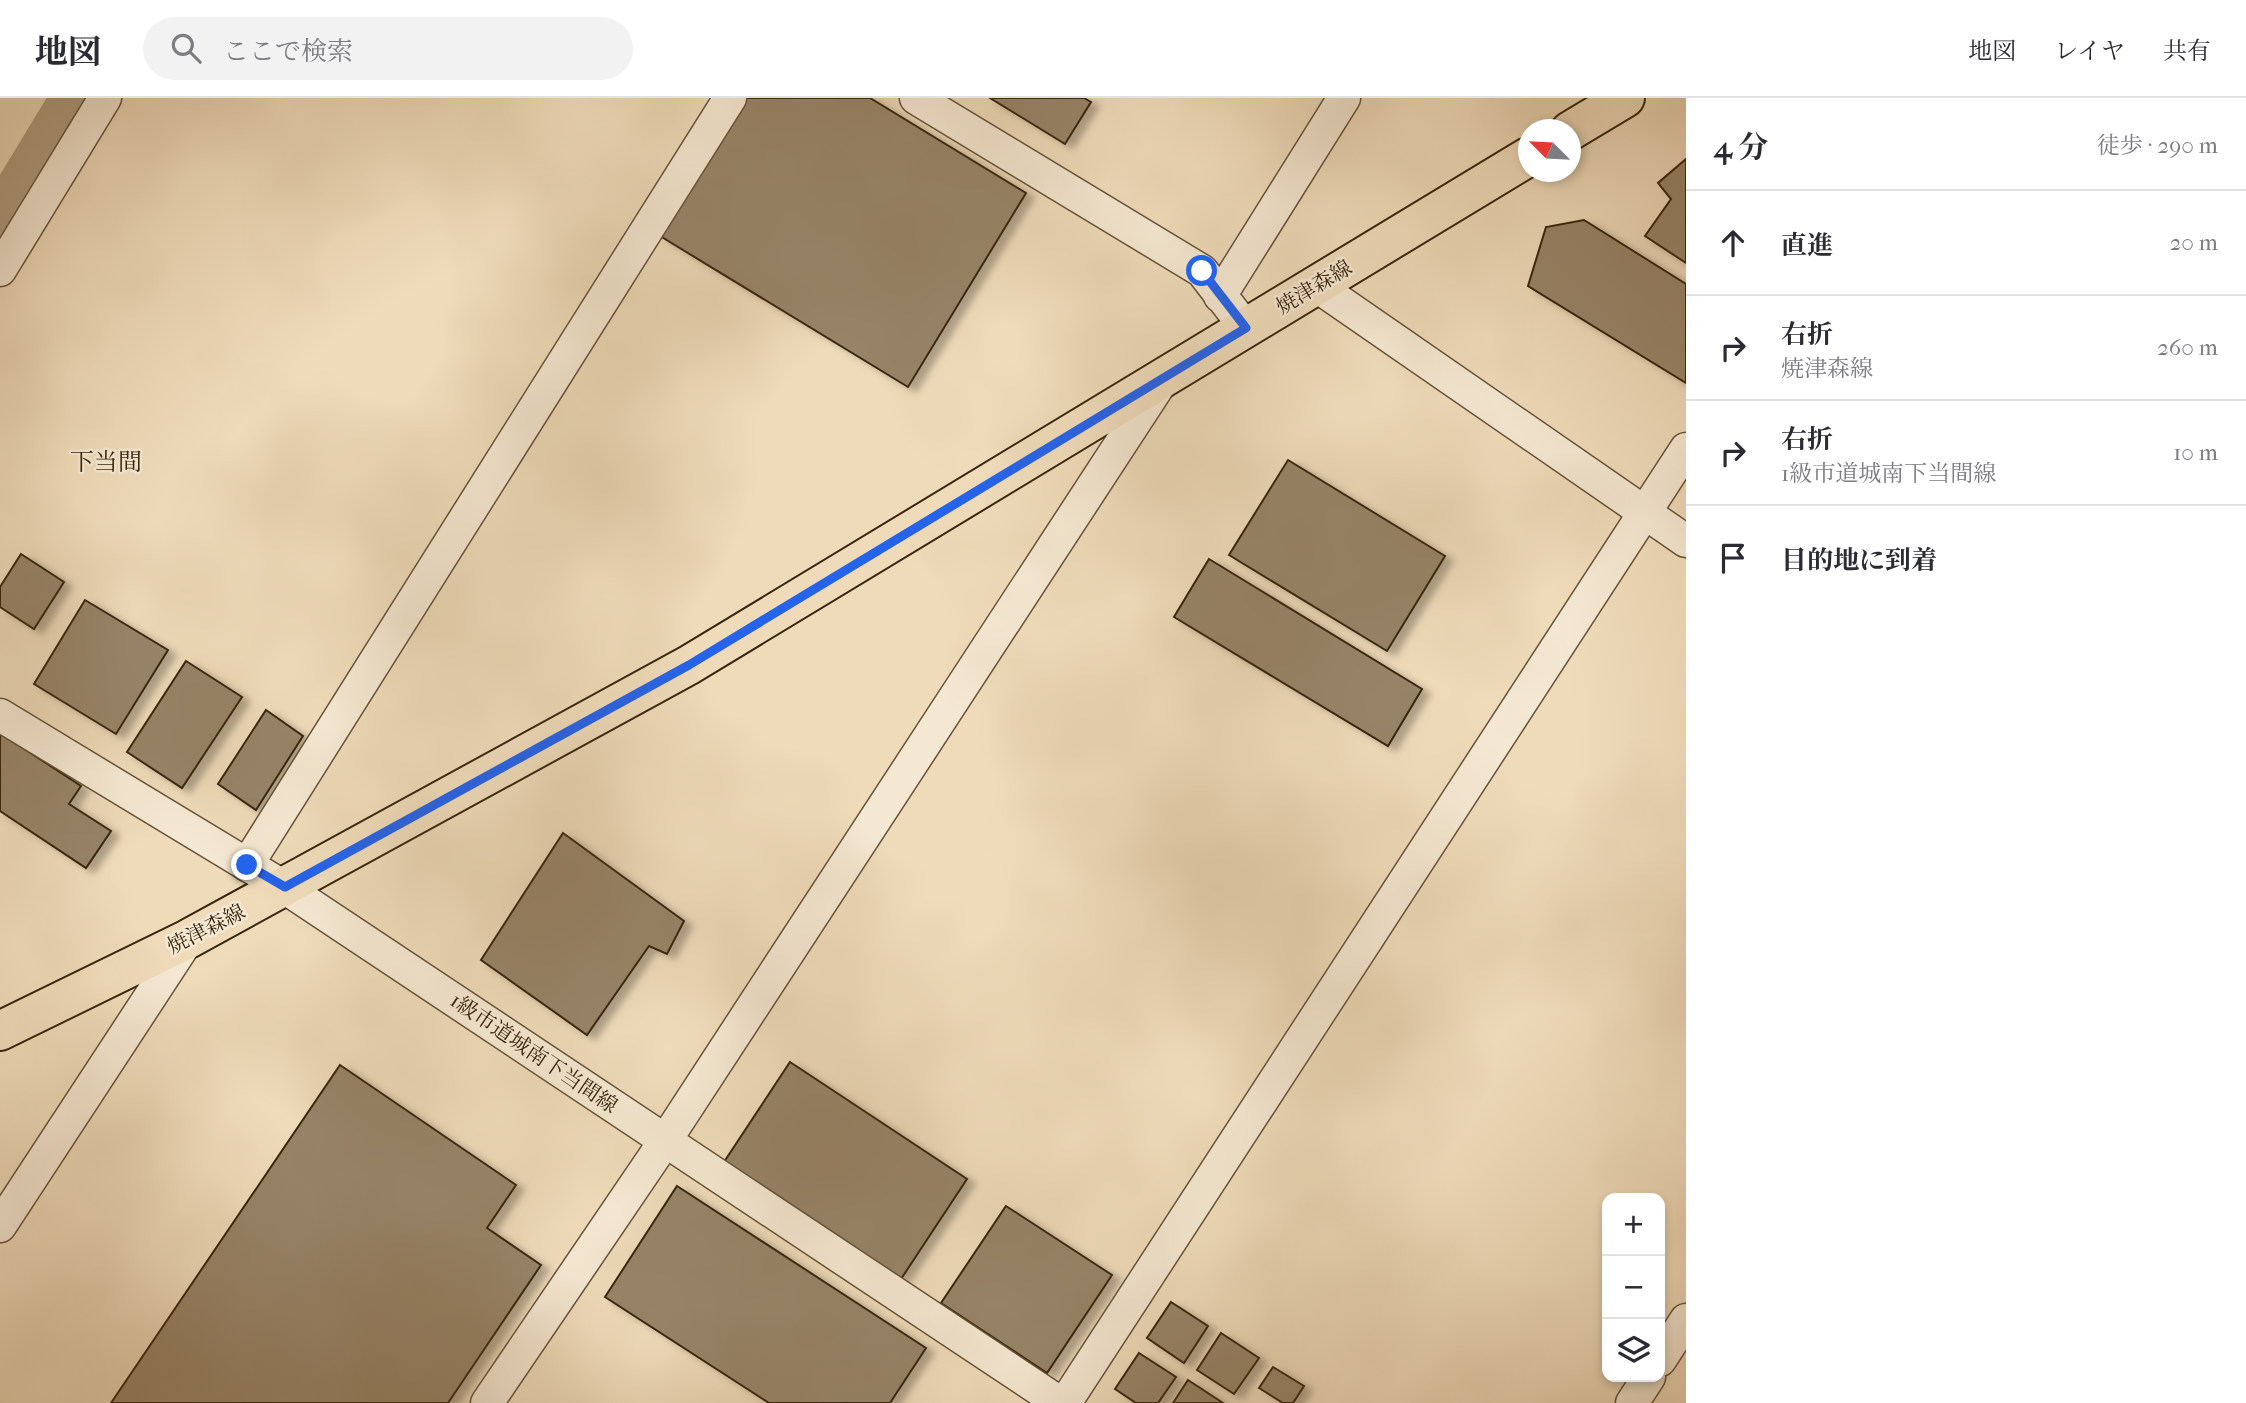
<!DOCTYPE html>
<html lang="ja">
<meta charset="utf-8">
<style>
:root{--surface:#fff;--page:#f2f2f3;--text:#2b2b33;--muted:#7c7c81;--line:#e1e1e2}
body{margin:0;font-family:"IM FELL French Canon","Noto Serif JP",serif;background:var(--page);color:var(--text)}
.controls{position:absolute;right:21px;bottom:21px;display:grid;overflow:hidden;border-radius:14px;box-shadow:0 4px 10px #0003}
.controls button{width:63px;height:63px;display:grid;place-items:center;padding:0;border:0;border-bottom:2px solid var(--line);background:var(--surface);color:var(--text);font:35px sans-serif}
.compass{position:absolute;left:1518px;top:21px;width:63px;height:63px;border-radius:50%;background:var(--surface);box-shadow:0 4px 10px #0003;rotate:294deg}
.stop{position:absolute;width:21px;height:21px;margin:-16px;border:5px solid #2563eb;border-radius:50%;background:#fff}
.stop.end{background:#2563eb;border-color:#fff;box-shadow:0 2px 7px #0008}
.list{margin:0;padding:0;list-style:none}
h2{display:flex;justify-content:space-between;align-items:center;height:91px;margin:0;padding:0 28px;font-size:30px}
h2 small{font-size:23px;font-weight:400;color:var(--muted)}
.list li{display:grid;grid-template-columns:46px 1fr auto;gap:21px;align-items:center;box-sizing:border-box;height:105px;padding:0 28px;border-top:2px solid var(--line)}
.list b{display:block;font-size:26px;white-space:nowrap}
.list p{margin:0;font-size:23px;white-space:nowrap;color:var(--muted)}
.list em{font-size:23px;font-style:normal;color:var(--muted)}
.icon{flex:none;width:38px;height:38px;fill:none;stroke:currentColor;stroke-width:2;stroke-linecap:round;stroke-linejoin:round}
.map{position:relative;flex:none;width:1686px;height:1305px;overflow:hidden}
header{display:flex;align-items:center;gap:42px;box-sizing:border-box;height:98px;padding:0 35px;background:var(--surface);border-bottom:2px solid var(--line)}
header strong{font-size:33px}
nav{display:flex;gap:38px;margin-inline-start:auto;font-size:24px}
.search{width:490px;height:63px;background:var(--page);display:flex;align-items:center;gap:18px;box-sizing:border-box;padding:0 24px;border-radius:38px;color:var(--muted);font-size:26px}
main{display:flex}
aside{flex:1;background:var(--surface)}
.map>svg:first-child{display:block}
</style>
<header>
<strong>地図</strong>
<div class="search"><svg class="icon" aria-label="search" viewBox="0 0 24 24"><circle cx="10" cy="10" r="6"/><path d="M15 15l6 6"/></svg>ここで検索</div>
<nav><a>地図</a><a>レイヤ</a><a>共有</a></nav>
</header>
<main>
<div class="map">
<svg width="1686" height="1305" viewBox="0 0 1686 1305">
<defs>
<filter id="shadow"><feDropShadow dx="8" dy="4.5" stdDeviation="3.5" flood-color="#0004"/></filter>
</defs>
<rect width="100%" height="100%" fill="#efdbba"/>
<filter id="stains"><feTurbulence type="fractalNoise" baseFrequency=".00286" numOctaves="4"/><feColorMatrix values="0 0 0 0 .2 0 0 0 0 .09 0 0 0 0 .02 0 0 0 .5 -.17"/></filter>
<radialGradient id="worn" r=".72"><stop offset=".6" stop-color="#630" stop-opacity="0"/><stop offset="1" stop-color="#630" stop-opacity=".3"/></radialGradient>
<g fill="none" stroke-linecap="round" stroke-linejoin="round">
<polyline stroke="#b19d80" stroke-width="52" points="0,127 77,0"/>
</g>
<g fill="#978467" stroke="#38260e" stroke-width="2" filter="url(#shadow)">
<polygon points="745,0 870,0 1026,95 908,289 660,138"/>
<polygon points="990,0 1084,0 1091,4 1065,46"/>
<polygon points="1686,61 1686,165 1645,138 1671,101 1658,85"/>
<polygon points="1584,122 1686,186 1686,285 1528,188 1546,129"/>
<polygon points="1288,362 1445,458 1387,553 1229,457"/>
<polygon points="21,456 64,484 34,531 0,509 0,489"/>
<polygon points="1209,461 1422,591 1388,648 1174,519"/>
<polygon points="85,502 168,552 116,636 34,586"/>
<polygon points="186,563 242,599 182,690 127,654"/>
<polygon points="266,612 303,638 256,712 218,686"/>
<polygon points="0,635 81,688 69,706 111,733 86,770 0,713"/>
<polygon points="563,735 684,823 667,856 649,848 587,937 481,862"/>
<polygon points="790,964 967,1081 901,1181 724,1064"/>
<polygon points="340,967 516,1087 487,1130 541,1167 448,1305 111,1305"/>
<polygon points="677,1088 926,1250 890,1305 769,1305 605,1199"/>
<polygon points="1006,1108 1112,1177 1047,1275 941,1205"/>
<polygon points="1171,1204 1208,1228 1184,1265 1147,1240"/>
<polygon points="1221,1235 1259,1260 1234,1296 1197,1272"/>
<polygon points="1139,1255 1176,1279 1158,1305 1136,1305 1115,1291"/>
<polygon points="1273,1269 1304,1288 1293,1305 1283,1305 1259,1290"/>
<polygon points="1188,1282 1223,1305 1173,1305"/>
</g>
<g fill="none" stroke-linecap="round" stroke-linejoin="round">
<g stroke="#665339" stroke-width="35">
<g id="minor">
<polyline points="916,0 1202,173 1246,230"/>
<polyline points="0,172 105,0"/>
<polyline points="1317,188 1686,443"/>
<polyline points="1220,198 1344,0"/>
<polyline points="0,617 284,789 1060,1305"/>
<polyline points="247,767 730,0"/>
<polyline points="0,1128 188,841"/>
<polyline points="1660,1262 1686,1222"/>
<polyline points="487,1305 665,1043 1163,281"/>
<polyline points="1065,1305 1686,351"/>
<polyline points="1632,1305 1649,1279"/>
</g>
</g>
<g stroke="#38260e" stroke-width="42">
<g id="primary">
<polyline points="1570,33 1625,0"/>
<polyline points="0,933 188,841 689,567 1528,59"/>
</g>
</g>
<use href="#minor" stroke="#f5e8d2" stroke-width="32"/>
<use href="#primary" stroke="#efdbba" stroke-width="38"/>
</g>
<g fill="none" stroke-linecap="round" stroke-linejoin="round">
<polyline stroke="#2563eb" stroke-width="9" points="247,767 285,789 689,567 1246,230 1202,173"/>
</g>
<g text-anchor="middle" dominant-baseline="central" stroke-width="5" stroke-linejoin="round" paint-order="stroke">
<g font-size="21" fill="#38260e" stroke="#f5e8d2">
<text transform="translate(1314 189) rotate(-31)">焼津森線</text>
<text transform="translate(206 831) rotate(-27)">焼津森線</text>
<text transform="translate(534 955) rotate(34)">1級市道城南下当間線</text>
</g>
<g font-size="24" fill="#38260e" stroke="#f5e8d2">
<text x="106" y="364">下当間</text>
</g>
</g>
<rect width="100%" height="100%" filter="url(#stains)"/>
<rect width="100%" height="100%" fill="url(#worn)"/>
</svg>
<div class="controls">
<button>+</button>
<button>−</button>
<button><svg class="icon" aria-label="layers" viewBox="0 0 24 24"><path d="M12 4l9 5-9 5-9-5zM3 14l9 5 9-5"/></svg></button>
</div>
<svg class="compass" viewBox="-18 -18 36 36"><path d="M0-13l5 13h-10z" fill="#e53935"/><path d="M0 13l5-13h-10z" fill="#7c7c81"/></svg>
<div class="stop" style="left:1202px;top:173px"></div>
<div class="stop end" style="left:247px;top:767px"></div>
</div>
<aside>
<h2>4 分<small>徒歩 · 290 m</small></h2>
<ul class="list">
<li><svg class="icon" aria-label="ahead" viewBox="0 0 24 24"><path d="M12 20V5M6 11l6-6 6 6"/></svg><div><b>直進</b></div><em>20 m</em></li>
<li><svg class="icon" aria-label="right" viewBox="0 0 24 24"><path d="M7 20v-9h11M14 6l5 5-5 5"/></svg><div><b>右折</b><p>焼津森線</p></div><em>260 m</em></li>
<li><svg class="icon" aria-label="right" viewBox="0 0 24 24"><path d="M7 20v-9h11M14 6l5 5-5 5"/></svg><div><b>右折</b><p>1級市道城南下当間線</p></div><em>10 m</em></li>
<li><svg class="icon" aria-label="arrive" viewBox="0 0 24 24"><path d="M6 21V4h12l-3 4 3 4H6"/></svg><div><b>目的地に到着</b></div></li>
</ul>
</aside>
</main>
